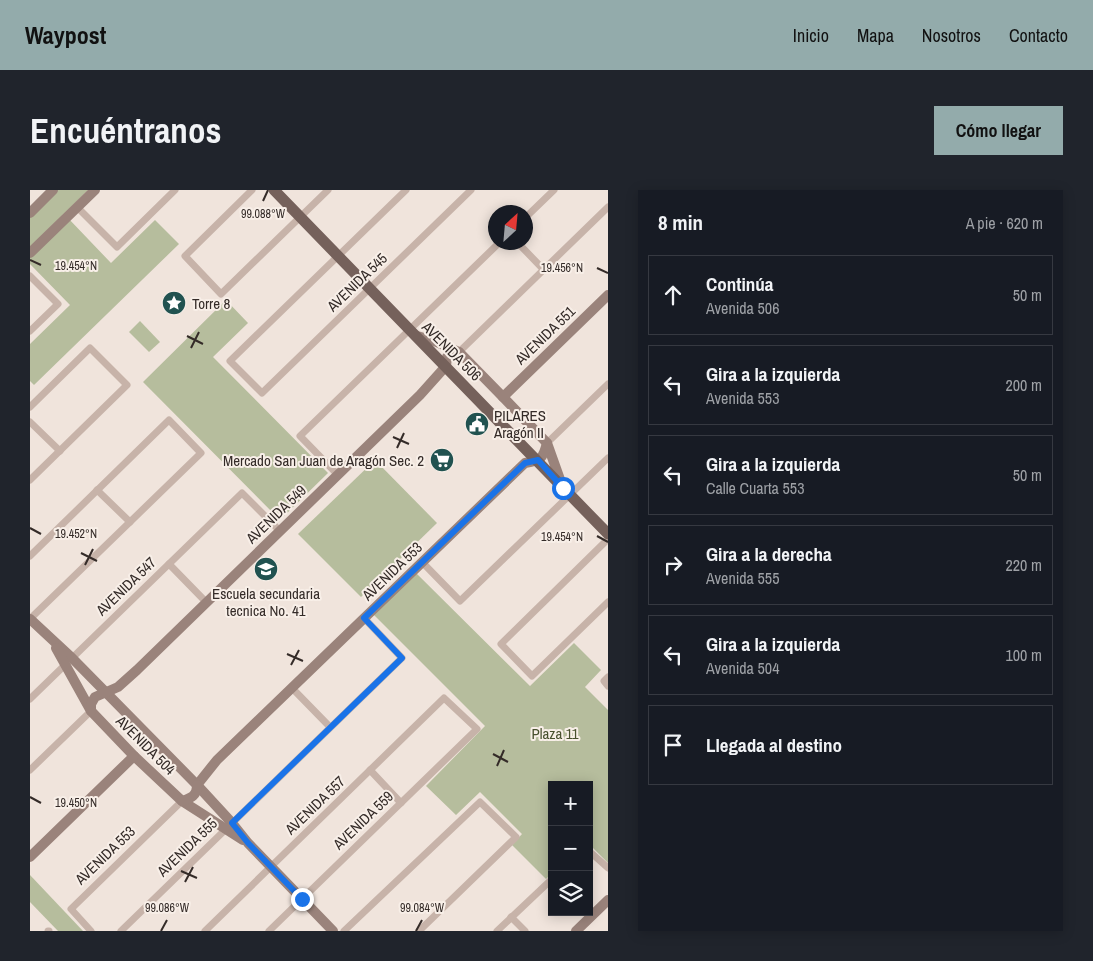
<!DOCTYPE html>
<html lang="es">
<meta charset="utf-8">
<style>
:root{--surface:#171b24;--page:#20242c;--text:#f1f3f6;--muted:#9ea1a6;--line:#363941;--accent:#93abab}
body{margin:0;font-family:"Archivo Narrow",sans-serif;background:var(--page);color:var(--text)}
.controls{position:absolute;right:15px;bottom:15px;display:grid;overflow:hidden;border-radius:0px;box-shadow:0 2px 12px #0003}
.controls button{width:45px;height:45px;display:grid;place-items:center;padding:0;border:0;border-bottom:1px solid var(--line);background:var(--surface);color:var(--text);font:25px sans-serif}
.compass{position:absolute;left:458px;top:15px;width:45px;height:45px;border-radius:50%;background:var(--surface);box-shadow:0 2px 12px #0003;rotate:26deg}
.stop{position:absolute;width:15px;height:15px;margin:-11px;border:4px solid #1a73e8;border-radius:50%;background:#fff}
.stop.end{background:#1a73e8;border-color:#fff;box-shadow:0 1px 5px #0008}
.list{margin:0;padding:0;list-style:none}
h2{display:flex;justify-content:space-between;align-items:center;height:65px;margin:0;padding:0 20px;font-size:21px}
h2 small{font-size:16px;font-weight:400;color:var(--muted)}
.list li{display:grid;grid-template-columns:32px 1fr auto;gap:15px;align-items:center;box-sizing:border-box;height:80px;margin:0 10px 10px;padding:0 10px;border:1px solid var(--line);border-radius:0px}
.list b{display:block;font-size:19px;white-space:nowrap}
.list p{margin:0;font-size:16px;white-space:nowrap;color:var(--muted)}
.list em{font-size:16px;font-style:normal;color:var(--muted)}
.icon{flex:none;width:28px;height:28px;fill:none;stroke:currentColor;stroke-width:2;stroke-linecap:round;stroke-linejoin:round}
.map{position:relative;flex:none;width:578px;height:741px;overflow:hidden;border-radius:0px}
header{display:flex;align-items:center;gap:30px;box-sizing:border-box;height:70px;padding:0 25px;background:var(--accent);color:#111}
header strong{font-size:24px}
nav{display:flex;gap:28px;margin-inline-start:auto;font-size:18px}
.intro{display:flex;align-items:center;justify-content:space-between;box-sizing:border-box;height:120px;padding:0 30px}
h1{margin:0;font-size:35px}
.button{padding:12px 22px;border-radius:0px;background:var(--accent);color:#111;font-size:18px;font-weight:700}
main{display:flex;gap:30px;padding:0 30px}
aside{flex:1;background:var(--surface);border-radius:0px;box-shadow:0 2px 12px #0003}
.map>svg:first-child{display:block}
</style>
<header>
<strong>Waypost</strong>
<nav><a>Inicio</a><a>Mapa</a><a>Nosotros</a><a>Contacto</a></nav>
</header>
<div class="intro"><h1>Encuéntranos</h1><a class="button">Cómo llegar</a></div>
<main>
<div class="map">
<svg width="578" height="741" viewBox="0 0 578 741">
<rect width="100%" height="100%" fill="#f0e4dc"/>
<g fill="#b6bd9d">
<polygon points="25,0 58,0 0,57 0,24"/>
<polygon points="37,27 81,73 125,30 149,54 4,195 0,191 0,154 40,115 0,74 0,63"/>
<polygon points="196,110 218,133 183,167 298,283 250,330 113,192"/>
<polygon points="110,131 130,152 119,162 99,142"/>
<polygon points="345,270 407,333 331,407 268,344"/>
<polygon points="385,382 500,496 544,453 571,480 555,497 578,520 578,673 559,654 559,595 522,595 522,683 516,689 482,655 492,644 450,602 426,625 396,596 455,536 343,424"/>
<polygon points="0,685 53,741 28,741 0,712"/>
</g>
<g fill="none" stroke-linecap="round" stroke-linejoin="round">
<g stroke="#c7b3a9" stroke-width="7">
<polyline points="222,0 155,66 191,104 298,0"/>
<polyline points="376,0 200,171 232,203 441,0"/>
<polyline points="47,17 87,57 145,0"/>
<polyline points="496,27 524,0"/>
<polyline points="487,52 514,80"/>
<polyline points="0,86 28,114 0,141"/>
<polyline points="429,162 578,17"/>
<polyline points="0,217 60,158 97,195 0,290"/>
<polyline points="0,232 30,261"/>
<polyline points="517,253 578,194"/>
<polyline points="308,285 270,246 470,52"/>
<polyline points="67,300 100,332"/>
<polyline points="578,349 471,454 502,486 578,412"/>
<polyline points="0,366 139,230 171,263 0,429"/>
<polyline points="392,372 430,411 578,268"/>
<polyline points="139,374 177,413"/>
<polyline points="578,487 574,491 578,496"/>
<polyline points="262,498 300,537"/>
<polyline points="0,509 212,303 250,341"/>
<polyline points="0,580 61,521"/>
<polyline points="340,580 371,613"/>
<polyline points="559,661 578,678"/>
<polyline points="481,727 495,741"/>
<polyline points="18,741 19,741"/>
<polyline points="61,741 41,719 152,611"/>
<polyline points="91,741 372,468 334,428"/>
<polyline points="175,741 414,508 447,539 239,741"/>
<polyline points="314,741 450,612 486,647 389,741"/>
<polyline points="467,741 522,689"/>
</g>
<g stroke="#9a837b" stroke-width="10">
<polyline points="0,23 23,0"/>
<polyline points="0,63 65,0"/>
<polyline points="387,146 402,150 429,162 473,207 517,253 533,298"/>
<polyline points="473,207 578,105"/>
<polyline points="0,429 42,468 167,595 202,633 218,653 303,741"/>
<polyline points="26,458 61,521 104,566 152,611 213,650"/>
<polyline points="61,521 61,514 65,507 88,497 107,480 390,205 416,176 417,167 421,164 429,162"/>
<path d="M167,595L187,570L495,273C511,270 513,269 517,253"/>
<path d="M152,611C161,608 167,606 167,595"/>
<polyline points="0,667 104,566"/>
<polyline points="546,741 578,710"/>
</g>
<polyline stroke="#75615b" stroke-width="11" points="244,0 578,344"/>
</g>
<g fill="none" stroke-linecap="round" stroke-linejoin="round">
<polyline stroke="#1a73e8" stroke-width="6" points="272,709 218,653 202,633 372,468 334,428 495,273 508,270 533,298"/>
</g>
<path fill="none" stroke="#342b28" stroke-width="2" d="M233,11L238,0M0,70L11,75M567,78L578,83M157,146L173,154M161,158L169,142M363,247L379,254M367,258L374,243M0,338L11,344M567,346L578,352M51,363L67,371M55,375L63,359M257,464L273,471M261,475L269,460M463,564L478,572M467,576L474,560M0,607L11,613M151,681L167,688M155,692L163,677M131,741L137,730M386,741L392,730"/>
<defs>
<g id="sight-disc" transform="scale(1.25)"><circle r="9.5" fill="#215250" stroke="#f8efe8"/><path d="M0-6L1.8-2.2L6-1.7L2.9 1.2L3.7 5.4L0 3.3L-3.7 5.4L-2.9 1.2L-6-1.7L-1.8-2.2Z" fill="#fff"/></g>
<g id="civic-disc" transform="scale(1.25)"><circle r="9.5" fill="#215250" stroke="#f8efe8"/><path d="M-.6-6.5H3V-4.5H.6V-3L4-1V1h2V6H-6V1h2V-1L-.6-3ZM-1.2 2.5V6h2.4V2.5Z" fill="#fff"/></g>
<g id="supermarket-disc" transform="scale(1.25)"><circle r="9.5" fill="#215250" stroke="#f8efe8"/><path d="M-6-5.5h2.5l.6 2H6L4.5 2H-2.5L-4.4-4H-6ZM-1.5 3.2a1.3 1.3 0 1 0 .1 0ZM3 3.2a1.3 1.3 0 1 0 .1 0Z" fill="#fff"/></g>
<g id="school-disc" transform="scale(1.25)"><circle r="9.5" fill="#215250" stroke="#f8efe8"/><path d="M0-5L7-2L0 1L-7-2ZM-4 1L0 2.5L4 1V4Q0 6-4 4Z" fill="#fff"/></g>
</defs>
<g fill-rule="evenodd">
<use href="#sight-disc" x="144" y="113"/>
<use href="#civic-disc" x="447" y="234"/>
<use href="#supermarket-disc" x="412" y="270"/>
<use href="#school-disc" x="236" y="379"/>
</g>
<g text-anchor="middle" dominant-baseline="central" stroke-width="4" stroke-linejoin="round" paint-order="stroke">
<g font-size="15" fill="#342b28" stroke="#f8efe8">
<text transform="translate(327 92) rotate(-44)">AVENIDA 545</text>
<text transform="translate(515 145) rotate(-44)">AVENIDA 551</text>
<text transform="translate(422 161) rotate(45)">AVENIDA 506</text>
<text transform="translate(246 324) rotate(-44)">AVENIDA 549</text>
<text transform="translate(362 381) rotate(-44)">AVENIDA 553</text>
<text transform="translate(96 396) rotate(-44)">AVENIDA 547</text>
<text transform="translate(116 555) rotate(45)">AVENIDA 504</text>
<text transform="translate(285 615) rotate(-44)">AVENIDA 557</text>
<text transform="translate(333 630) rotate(-44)">AVENIDA 559</text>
<text transform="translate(157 657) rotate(-44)">AVENIDA 555</text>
<text transform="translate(75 665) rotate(-44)">AVENIDA 553</text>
</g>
<g font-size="15" fill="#342b28" stroke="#f8efe8" text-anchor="start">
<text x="162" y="113">Torre 8</text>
<text x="464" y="225">PILARES<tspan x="464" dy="17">Aragón II</tspan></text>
<text x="394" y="270" text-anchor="end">Mercado San Juan de Aragón Sec. 2</text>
<text x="236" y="403" text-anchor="middle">Escuela secundaria<tspan x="236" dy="17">tecnica No. 41</tspan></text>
</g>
<g font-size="15" fill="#48502e" stroke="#f8efe8">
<text x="525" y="543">Plaza 11</text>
</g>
</g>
<g font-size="12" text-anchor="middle" fill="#342b28" stroke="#f8efe8" stroke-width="4" stroke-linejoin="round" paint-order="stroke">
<text x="233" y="28">99.088°W</text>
<text x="46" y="80">19.454°N</text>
<text x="532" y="82">19.456°N</text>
<text x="46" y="348">19.452°N</text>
<text x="532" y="351">19.454°N</text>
<text x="46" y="617">19.450°N</text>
<text x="137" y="722">99.086°W</text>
<text x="392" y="722">99.084°W</text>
</g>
</svg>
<div class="controls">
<button>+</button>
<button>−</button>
<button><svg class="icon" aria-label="layers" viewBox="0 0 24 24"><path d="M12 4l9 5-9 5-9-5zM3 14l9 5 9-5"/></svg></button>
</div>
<svg class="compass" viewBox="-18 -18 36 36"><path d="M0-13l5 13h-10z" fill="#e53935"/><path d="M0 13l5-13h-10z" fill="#9ea1a6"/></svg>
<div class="stop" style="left:533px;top:298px"></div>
<div class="stop end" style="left:272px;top:709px"></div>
</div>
<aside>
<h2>8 min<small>A pie · 620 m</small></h2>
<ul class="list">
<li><svg class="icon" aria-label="ahead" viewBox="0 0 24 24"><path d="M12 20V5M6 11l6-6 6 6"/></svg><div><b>Continúa</b><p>Avenida 506</p></div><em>50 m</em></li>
<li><svg class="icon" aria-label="left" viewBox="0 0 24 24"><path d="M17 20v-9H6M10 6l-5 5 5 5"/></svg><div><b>Gira a la izquierda</b><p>Avenida 553</p></div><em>200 m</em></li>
<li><svg class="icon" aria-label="left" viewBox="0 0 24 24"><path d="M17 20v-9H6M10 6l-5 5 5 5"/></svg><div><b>Gira a la izquierda</b><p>Calle Cuarta 553</p></div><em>50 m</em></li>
<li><svg class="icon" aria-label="right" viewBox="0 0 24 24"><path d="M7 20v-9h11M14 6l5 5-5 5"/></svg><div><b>Gira a la derecha</b><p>Avenida 555</p></div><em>220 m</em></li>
<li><svg class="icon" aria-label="left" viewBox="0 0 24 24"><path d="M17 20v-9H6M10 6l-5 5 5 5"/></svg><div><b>Gira a la izquierda</b><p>Avenida 504</p></div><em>100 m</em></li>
<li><svg class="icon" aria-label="arrive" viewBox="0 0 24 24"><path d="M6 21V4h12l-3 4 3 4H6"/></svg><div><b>Llegada al destino</b></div></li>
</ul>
</aside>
</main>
